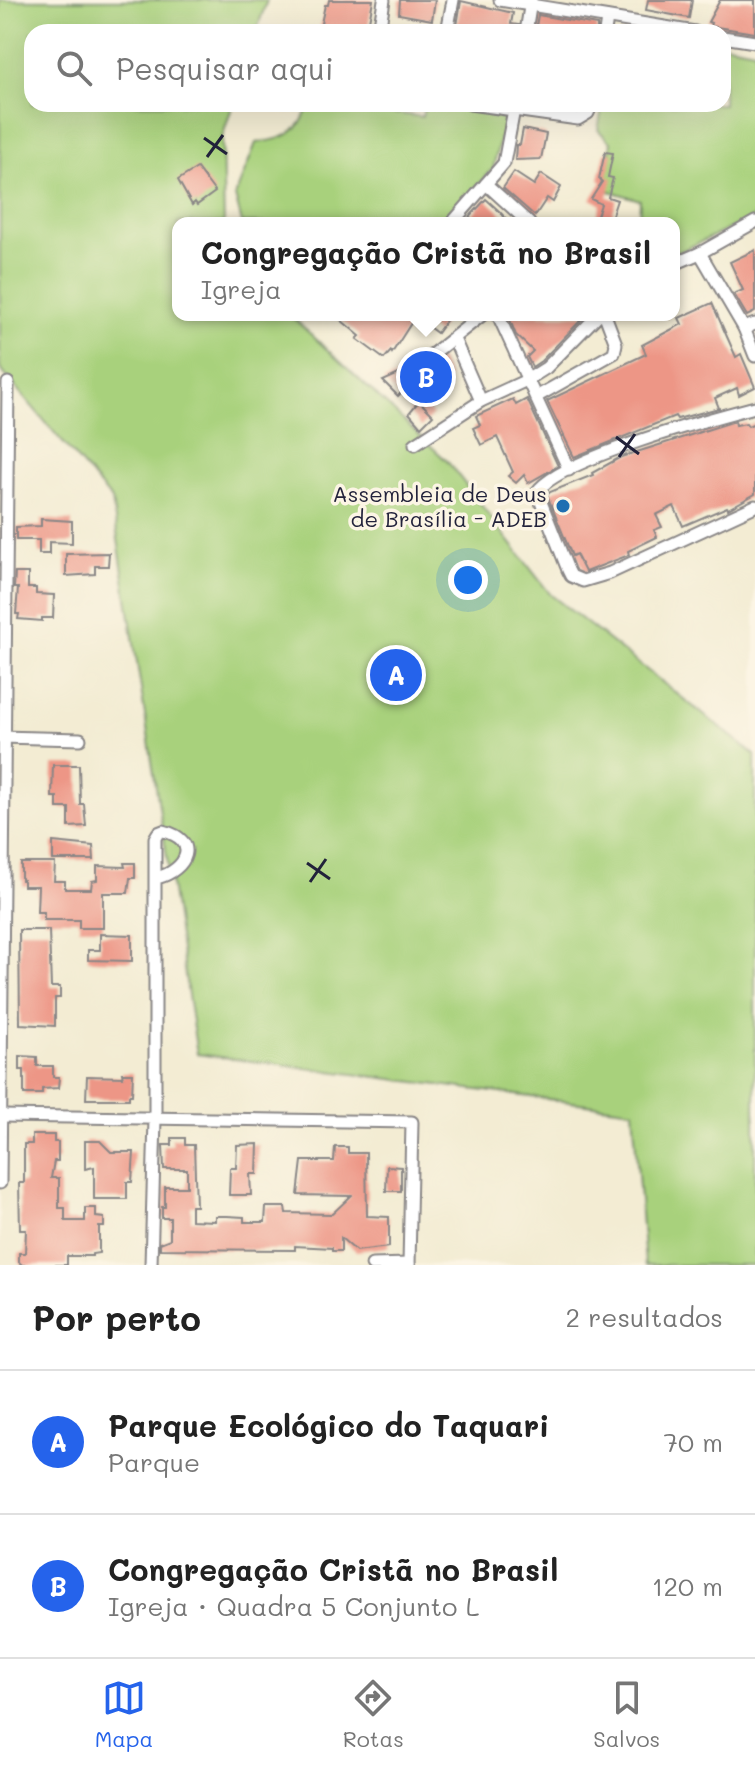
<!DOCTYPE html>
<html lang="pt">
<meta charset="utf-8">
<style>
:root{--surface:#fff;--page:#f6f6f6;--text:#222;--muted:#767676;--line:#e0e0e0;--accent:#2563eb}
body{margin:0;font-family:Mali,sans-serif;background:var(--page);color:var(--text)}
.you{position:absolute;left:468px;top:580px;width:28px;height:28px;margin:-20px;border:6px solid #fff;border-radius:50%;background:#1a73e8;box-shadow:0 0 0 12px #1a73e833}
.badge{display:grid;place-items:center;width:52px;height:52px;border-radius:50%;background:var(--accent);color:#fff;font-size:26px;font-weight:700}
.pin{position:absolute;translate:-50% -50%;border:4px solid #fff;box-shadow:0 2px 8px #0006}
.popup{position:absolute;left:172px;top:217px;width:508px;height:104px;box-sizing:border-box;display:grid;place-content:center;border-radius:16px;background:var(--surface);filter:drop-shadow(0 2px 6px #0005);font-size:26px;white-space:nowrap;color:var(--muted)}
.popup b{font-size:30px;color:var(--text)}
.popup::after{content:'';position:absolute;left:50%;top:100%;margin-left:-16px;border:16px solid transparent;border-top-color:var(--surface)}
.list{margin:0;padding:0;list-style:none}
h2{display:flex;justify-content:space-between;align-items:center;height:104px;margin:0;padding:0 32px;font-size:34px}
h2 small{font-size:26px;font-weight:400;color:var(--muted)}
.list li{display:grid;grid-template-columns:52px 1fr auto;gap:24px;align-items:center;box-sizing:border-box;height:144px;padding:0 32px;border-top:2px solid var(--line)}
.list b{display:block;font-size:30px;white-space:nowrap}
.list p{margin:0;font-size:26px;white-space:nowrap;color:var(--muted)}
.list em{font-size:26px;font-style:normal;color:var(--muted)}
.icon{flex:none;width:44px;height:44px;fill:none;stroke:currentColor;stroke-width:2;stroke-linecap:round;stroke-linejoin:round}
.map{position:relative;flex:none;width:755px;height:1265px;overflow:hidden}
.search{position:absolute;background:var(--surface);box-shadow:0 8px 32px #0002;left:24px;right:24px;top:24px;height:88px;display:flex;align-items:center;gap:20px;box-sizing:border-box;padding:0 28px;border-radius:24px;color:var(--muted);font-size:30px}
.sheet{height:392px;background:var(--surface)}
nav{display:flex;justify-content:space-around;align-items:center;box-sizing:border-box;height:112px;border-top:2px solid var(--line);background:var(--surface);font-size:22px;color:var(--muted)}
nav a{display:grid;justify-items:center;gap:4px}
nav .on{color:var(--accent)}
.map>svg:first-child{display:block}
</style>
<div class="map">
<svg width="755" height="1265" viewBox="0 0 755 1265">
<rect width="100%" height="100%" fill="#fcf5e5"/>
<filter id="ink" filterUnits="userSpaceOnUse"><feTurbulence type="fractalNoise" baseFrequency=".0125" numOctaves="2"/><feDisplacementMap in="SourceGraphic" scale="16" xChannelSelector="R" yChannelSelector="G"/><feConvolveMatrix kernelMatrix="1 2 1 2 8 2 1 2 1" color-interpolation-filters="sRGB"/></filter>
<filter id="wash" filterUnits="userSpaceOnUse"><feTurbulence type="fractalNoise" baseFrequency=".006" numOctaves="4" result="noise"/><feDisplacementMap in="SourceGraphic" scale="32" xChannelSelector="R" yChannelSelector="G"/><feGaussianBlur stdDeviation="1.8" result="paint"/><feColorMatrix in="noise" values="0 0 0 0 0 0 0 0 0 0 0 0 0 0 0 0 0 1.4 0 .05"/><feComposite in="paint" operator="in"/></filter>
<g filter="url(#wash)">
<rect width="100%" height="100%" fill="#f3ecd3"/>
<g fill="#a8d17c" stroke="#657a5c" stroke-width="2">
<polygon points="0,0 267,0 256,32 32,32 32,104 233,104 222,138 224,223 178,223 178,315 290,315 447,461 551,595 755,755 755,1265 645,1265 633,1110 197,1054 112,500 0,369"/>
<polygon points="723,44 755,50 755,217 681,251 674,252 674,223 639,223 640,200 603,189 611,142 598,130 603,104 723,104"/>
<path d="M308,104H329L422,117L425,104H431L500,116L504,121L493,169L444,223H242L235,196L256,143C282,140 303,133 308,104Z"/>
</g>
<g id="blocks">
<g fill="#ed9686">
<polygon points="329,0 373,0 367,32 324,32 320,28 325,5 328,5"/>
<polygon points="400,0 435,0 432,20 399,14"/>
<polygon points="648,0 692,0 689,18 646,10"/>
<polygon points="720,0 755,0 755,33 710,26 711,23 708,22"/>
<polygon points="461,1 513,13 511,24 519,25 518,32 456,32"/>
<polygon points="538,15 597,25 597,32 535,32"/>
<polygon points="523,129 546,134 541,159 515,160 516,145 520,145"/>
<polygon points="605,152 613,153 608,177 613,178 608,197 617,200 610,221 597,216 601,204 591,199 602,182 599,179"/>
<polygon points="197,168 215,192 197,205 195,202 192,205 178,180"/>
<polygon points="514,172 534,185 541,174 561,187 553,202 547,198 535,216 503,188"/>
<polygon points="486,199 499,211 510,223 464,223"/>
<polygon points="755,250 755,312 747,316 734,294 743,290 730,262"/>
<polygon points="712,303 736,357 741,354 755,387 739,395 737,388 715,398 719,408 677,419 675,416 574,457 547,401 646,354 642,345 682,324 679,318"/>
<polygon points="335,315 450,315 437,333 415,317 392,353 391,351 384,359 357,339 360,336"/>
<polygon points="508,315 586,315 541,361 532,367 527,357 533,351 516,335"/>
<polygon points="440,359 449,378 412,395 408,386 398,396 383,381 423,363 431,365"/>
<polygon points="513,399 516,405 527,399 558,466 528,483 524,475 516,483 508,476 513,472 497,437 481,445 473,428 480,425 476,416"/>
<polygon points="419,401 433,415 421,427 409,413"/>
<polygon points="735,421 736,425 746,423 748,426 755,423 755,494 728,509 727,507 683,526 674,506 656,515 662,527 654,530 657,537 628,551 629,555 585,572 576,554 572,556 547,495 550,492 593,475 592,473 621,457"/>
<polygon points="41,519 72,521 72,543 49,542 49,554 39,554 39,540 16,540 16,527 41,526"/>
<polygon points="109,553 108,566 95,566 95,574 66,576 66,554"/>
<polygon points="15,573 28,573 28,588 36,588 36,594 54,595 53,618 42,618 42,621 18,619 19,614 16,614 18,588 14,588"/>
<polygon points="53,765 79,765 80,804 84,804 86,826 69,827 69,808 57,808 57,797 52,797"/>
<polygon points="53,842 93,846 94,860 53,860"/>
<polygon points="21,863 55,863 54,881 65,881 65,889 91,889 92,881 97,880 97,866 125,867 124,863 135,863 135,878 130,878 128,893 103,893 103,928 79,928 79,920 44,920 44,912 37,912 38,886 23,886 23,880 21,880"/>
<polygon points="19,930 49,930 51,987 60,987 60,998 55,998 55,1026 20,1024"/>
<polygon points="100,934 132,935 132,961 88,960 88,950 100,950"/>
<polygon points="20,1056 37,1057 37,1066 53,1066 53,1077 59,1077 58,1088 42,1089 42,1094 24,1094 24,1070 20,1070"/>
<polygon points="122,1073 133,1073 132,1095 129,1095 129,1099 86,1099 87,1076 123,1077"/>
<polygon points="32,1135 54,1135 54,1142 58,1142 58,1161 54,1161 51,1178 59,1178 59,1208 65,1208 65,1221 85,1221 85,1208 96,1208 96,1217 104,1218 104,1227 99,1227 99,1253 92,1254 92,1256 67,1256 67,1265 22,1265 19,1262 19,1253 25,1253 26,1230 20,1230 19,1183 24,1183 24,1144 32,1144"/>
<polygon points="172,1138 185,1138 185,1145 194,1145 196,1206 191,1206 191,1220 215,1221 215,1216 227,1216 244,1217 244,1222 265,1222 266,1207 285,1207 286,1213 332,1214 351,1196 298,1195 302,1161 334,1161 335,1147 348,1147 348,1153 366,1153 367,1216 389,1217 389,1247 356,1251 341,1238 341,1251 332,1251 332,1248 295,1246 295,1250 160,1249 160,1243 170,1239 170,1218 162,1218 162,1207 165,1207 165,1187 187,1187 187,1169 164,1169 163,1145 172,1145"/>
<polygon points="85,1141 100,1141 111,1152 134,1152 132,1182 127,1182 127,1199 94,1199 94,1167 85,1169"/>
<polygon points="258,1144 257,1174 250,1174 251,1195 229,1195 230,1168 236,1168 237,1145"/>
<polygon points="387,1166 401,1167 401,1191 386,1191"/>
</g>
</g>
</g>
<g filter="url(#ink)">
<use href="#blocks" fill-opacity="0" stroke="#8a8787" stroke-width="2"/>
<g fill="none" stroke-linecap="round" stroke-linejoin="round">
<g stroke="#8a8787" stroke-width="15">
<g id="street">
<polyline points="500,0 695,32"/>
<polyline points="379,32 384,0"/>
<polyline points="447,32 453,0"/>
<polyline points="526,32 531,1"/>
<polyline points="605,32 607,18"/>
<polyline points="723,37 755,42"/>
<polyline points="470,104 578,119 588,113 592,104"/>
<polyline points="369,105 369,104"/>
<polyline points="486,184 529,223"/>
<polyline points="452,223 504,163 515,104"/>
<polyline points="700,253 744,328 755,356"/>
<polyline points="674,264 700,253 755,222"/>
<polyline points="498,315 569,470"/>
<polyline points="744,328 755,324"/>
<polyline points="454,339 481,401"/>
<polyline points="429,357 482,315"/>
<polyline points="536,397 614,353 616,344 605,315"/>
<path d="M755,407C713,418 559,459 537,492L568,570L571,576L583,581L610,573L755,506"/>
<polyline points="415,444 481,401 527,380 546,368 598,315"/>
<polyline points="0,737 80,739"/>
<polyline points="0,1116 412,1122 409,1265"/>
<polyline points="0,1183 8,383"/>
<path d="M151,1265L155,1119V838L158,833L163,831C201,840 187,870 157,878"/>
<polyline points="372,1265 409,1264"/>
</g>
</g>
<use href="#street" stroke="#fff" stroke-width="11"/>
</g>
</g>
<path fill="none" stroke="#22223b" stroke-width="3" d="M204,138L227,154M207,157L223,135M616,437L639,454M619,457L635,434M307,863L330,879M310,882L326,859"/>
<circle fill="#1f6fb2" stroke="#fcf5e5" stroke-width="3" cx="563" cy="506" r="8"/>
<g text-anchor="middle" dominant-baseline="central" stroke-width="7" stroke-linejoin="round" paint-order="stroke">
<g font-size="22" fill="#22223b" stroke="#fcf5e5" text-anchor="end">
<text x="547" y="493">Assembleia de Deus<tspan x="547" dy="25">de Brasília - ADEB</tspan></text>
</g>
</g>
</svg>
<div class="you"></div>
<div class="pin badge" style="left:396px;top:675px">A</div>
<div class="pin badge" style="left:426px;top:377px">B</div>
<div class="popup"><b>Congregação Cristã no Brasil</b>Igreja</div>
<div class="search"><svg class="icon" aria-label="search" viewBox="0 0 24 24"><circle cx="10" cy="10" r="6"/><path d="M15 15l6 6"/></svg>Pesquisar aqui</div>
</div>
<section class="sheet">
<h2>Por perto<small>2 resultados</small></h2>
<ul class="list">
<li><span class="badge">A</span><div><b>Parque Ecológico do Taquari</b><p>Parque</p></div><em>70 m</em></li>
<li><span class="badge">B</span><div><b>Congregação Cristã no Brasil</b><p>Igreja · Quadra 5 Conjunto L</p></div><em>120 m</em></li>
</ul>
</section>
<nav>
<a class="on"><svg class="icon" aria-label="map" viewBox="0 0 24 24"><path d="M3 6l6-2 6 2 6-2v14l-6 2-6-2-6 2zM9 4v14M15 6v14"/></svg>Mapa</a>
<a><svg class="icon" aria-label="directions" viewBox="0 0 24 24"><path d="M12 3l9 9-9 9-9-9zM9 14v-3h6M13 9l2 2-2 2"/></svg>Rotas</a>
<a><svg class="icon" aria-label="saved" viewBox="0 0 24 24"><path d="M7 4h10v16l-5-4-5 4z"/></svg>Salvos</a>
</nav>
